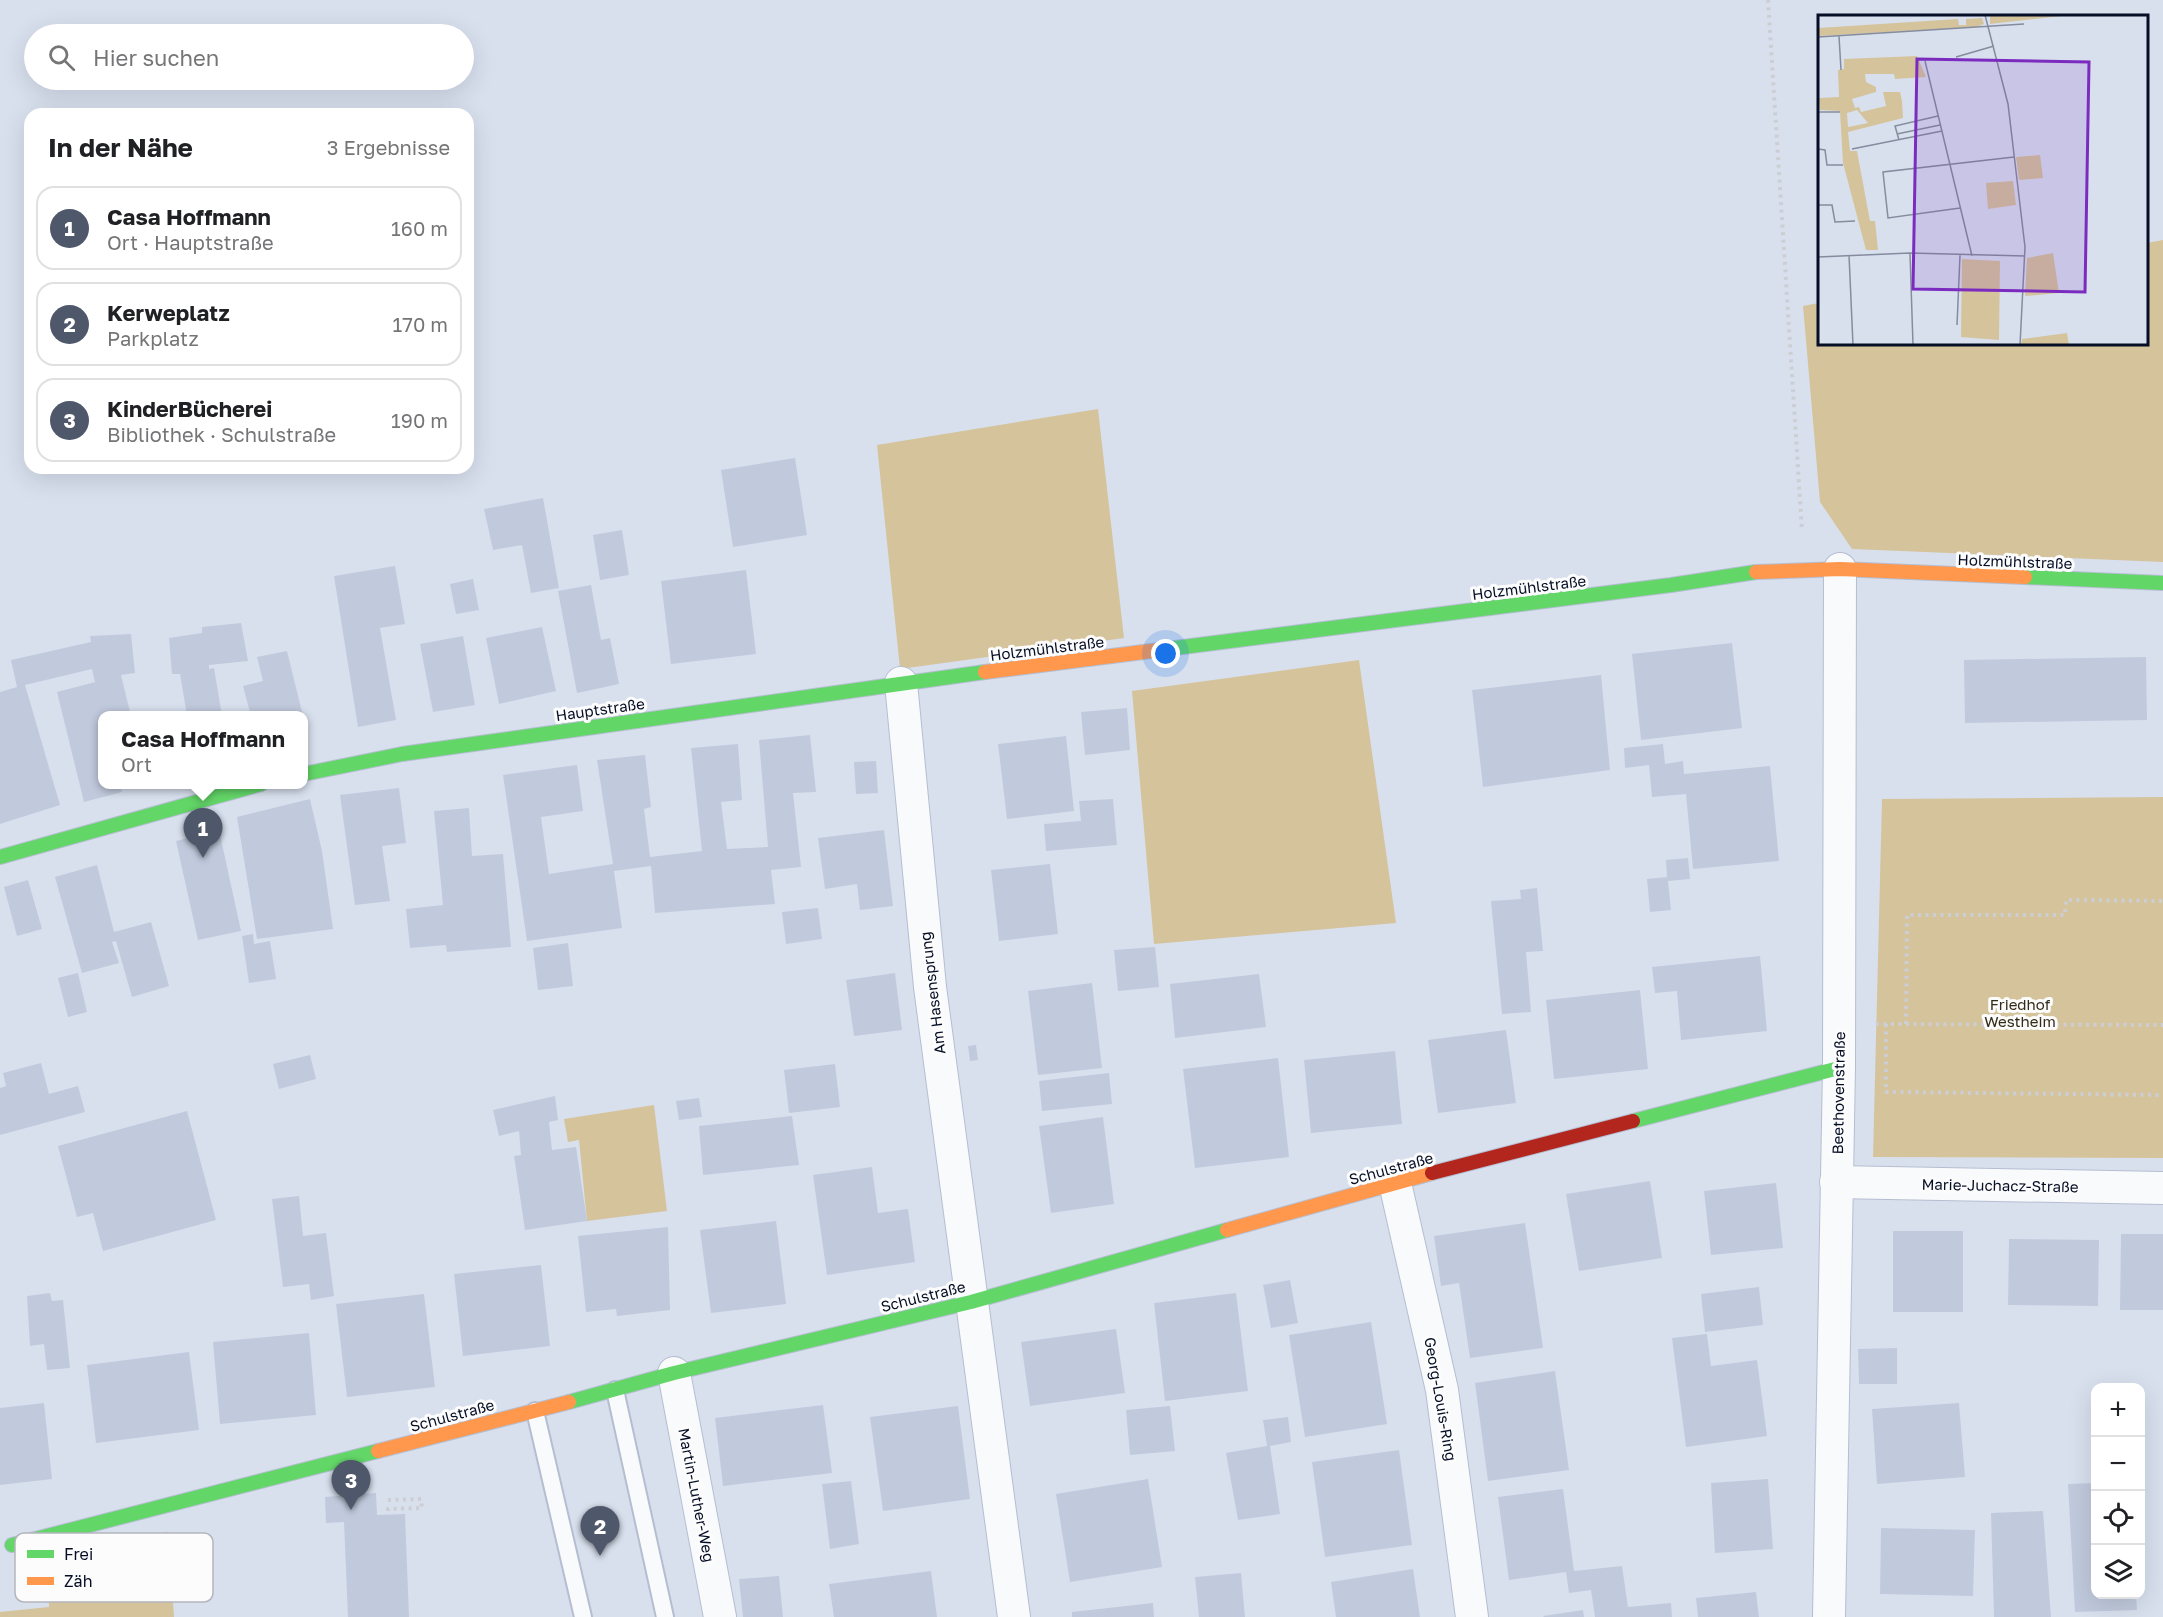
<!DOCTYPE html>
<html lang="de">
<meta charset="utf-8">
<style>
:root{--surface:#fff;--page:#f6f6f6;--text:#202124;--muted:#757577;--line:#e0e0e0;--accent:#4f586b}
body{margin:0;font-family:"Golos Text",sans-serif;background:var(--page);color:var(--text)}
.controls{position:absolute;right:18px;bottom:18px;display:grid;overflow:hidden;border-radius:12px;box-shadow:0 6px 24px #0002}
.controls button{width:54px;height:54px;display:grid;place-items:center;padding:0;border:0;border-bottom:2px solid var(--line);background:var(--surface);color:var(--text);font:30px sans-serif}
.you{position:absolute;left:1166px;top:654px;width:21px;height:21px;margin:-15px;border:4px solid #fff;border-radius:50%;background:#1a73e8;box-shadow:0 0 0 9px #1a73e833}
.badge{display:grid;place-items:center;width:39px;height:39px;border-radius:50%;background:var(--accent);color:#fff;font-size:20px;font-weight:700}
.pin{position:absolute;translate:-50% -50px;filter:drop-shadow(0 2px 3px #0008)}
.pin::after{content:'';position:absolute;top:32px;width:21px;height:18px;background:inherit;clip-path:polygon(0 0,100% 0,50% 100%)}
.popup{position:absolute;left:98px;top:711px;width:210px;height:78px;box-sizing:border-box;display:grid;place-content:center;border-radius:12px;background:var(--surface);filter:drop-shadow(0 2px 4px #0005);font-size:20px;white-space:nowrap;color:var(--muted)}
.popup b{font-size:22px;color:var(--text)}
.popup::after{content:'';position:absolute;left:50%;top:100%;margin-left:-12px;border:12px solid transparent;border-top-color:var(--surface)}
.list{margin:0;padding:0;list-style:none}
h2{display:flex;justify-content:space-between;align-items:center;height:78px;margin:0;padding:0 24px;font-size:26px}
h2 small{font-size:20px;font-weight:400;color:var(--muted)}
.list li{display:grid;grid-template-columns:39px 1fr auto;gap:18px;align-items:center;box-sizing:border-box;height:84px;margin:0 12px 12px;padding:0 12px;border:2px solid var(--line);border-radius:18px}
.list b{display:block;font-size:22px;white-space:nowrap}
.list p{margin:0;font-size:20px;white-space:nowrap;color:var(--muted)}
.list em{font-size:20px;font-style:normal;color:var(--muted)}
.icon{flex:none;width:33px;height:33px;fill:none;stroke:currentColor;stroke-width:2;stroke-linecap:round;stroke-linejoin:round}
.map{position:relative;flex:none;width:2163px;height:1617px;overflow:hidden}
.search{position:absolute;background:var(--surface);box-shadow:0 6px 24px #0002;left:24px;top:24px;width:450px;height:66px;display:flex;align-items:center;gap:15px;box-sizing:border-box;padding:0 21px;border-radius:33px;color:var(--muted);font-size:22px}
.panel{position:absolute;background:var(--surface);box-shadow:0 6px 24px #0002;left:24px;top:108px;width:450px;height:366px;border-radius:18px}
.map>svg:first-child{display:block}
</style>
<div class="map">
<svg width="2163" height="1617" viewBox="0 0 2163 1617">
<rect width="100%" height="100%" fill="#d8e0ee"/>
<g fill="#d5c39c">
<polygon points="2163,240 2163,562 1852,549 1820,502 1803,306 1819,303 1820,344 2146,344 2147,243"/>
<polygon points="1098,409 1124,638 900,669 877,445"/>
<polygon points="1359,660 1396,923 1154,944 1132,691"/>
<polygon points="2163,797 2163,1158 1873,1157 1882,799"/>
<polygon points="654,1105 667,1211 587,1221 579,1140 568,1142 564,1119"/>
<polygon points="168,1532 174,1617 0,1617 0,1612 49,1607 48,1553"/>
</g>
<g fill="#c1cadd">
<polygon points="795,458 807,535 733,547 721,470"/>
<polygon points="543,498 559,588 531,593 522,545 493,550 484,509"/>
<polygon points="622,530 629,575 600,580 593,535"/>
<polygon points="395,566 405,624 380,628 396,720 358,727 334,576"/>
<polygon points="746,570 756,654 671,664 661,581"/>
<polygon points="473,579 479,610 456,614 450,584"/>
<polygon points="591,585 601,640 610,638 619,684 577,693 558,591"/>
<polygon points="241,623 248,661 209,665 209,669 214,668 222,716 187,716 180,674 172,674 169,638 202,633 202,627"/>
<polygon points="542,627 556,691 499,704 486,638"/>
<polygon points="131,634 135,673 121,675 131,716 102,716 102,784 136,785 121,789 122,792 84,802 57,692 95,682 92,669 25,685 60,805 0,824 0,692 17,687 11,660 91,642 90,636"/>
<polygon points="463,636 475,705 433,712 420,644"/>
<polygon points="1732,643 1742,728 1641,740 1632,654"/>
<polygon points="287,651 303,716 251,716 243,686 263,681 257,657"/>
<polygon points="2146,657 2147,720 1965,723 1964,660"/>
<polygon points="1601,675 1610,770 1483,787 1472,690"/>
<polygon points="1127,708 1130,750 1085,755 1081,712"/>
<polygon points="810,735 816,792 793,793 801,867 771,870 775,904 655,913 651,866 614,871 622,928 527,941 503,775 577,765 583,811 541,817 549,874 613,864 597,760 645,755 651,807 644,809 650,857 702,851 691,748 738,744 742,800 721,802 727,849 768,847 759,740"/>
<polygon points="1066,736 1074,811 1007,819 998,744"/>
<polygon points="1663,744 1665,764 1683,761 1684,774 1770,766 1779,861 1693,869 1686,794 1652,797 1649,765 1625,768 1624,748"/>
<polygon points="876,761 878,793 856,794 854,762"/>
<polygon points="399,788 406,843 382,846 390,901 355,905 340,795"/>
<polygon points="310,799 322,851 333,929 257,939 237,817"/>
<polygon points="1113,799 1117,845 1046,851 1044,824 1081,821 1079,801"/>
<polygon points="469,808 472,856 503,854 511,947 447,952 446,945 410,948 406,909 443,905 434,811"/>
<polygon points="219,830 241,931 198,940 176,841"/>
<polygon points="884,830 893,906 860,910 857,884 825,889 818,838"/>
<polygon points="1688,858 1690,879 1668,881 1671,910 1650,912 1647,879 1667,877 1666,860"/>
<polygon points="1050,864 1058,934 999,941 991,870"/>
<polygon points="97,865 114,932 151,922 169,986 132,997 116,941 112,942 119,963 82,973 55,877"/>
<polygon points="28,880 42,929 17,936 4,887"/>
<polygon points="1537,888 1543,951 1526,952 1531,1012 1502,1014 1491,901 1521,899 1520,890"/>
<polygon points="818,908 822,939 786,944 782,912"/>
<polygon points="253,934 254,944 270,941 276,979 249,983 242,936"/>
<polygon points="568,943 573,986 538,990 533,948"/>
<polygon points="1155,947 1159,987 1118,991 1114,950"/>
<polygon points="1760,956 1767,1031 1681,1040 1677,991 1655,993 1652,967"/>
<polygon points="78,973 87,1012 68,1017 58,978"/>
<polygon points="895,973 902,1030 854,1036 846,980"/>
<polygon points="1259,974 1266,1027 1175,1038 1170,984"/>
<polygon points="1092,983 1102,1068 1038,1075 1028,991"/>
<polygon points="1640,990 1648,1069 1554,1079 1546,1000"/>
<polygon points="1506,1030 1516,1103 1438,1113 1428,1040"/>
<polygon points="976,1045 978,1060 970,1061 968,1046"/>
<polygon points="1395,1051 1402,1124 1311,1133 1304,1060"/>
<polygon points="310,1055 316,1079 279,1089 273,1064"/>
<polygon points="1278,1058 1289,1157 1195,1168 1183,1069"/>
<polygon points="41,1063 49,1094 78,1086 85,1112 0,1135 0,1088 6,1086 3,1073"/>
<polygon points="835,1064 840,1107 789,1113 784,1070"/>
<polygon points="1109,1073 1112,1104 1042,1111 1039,1081"/>
<polygon points="555,1096 558,1120 549,1122 552,1150 576,1147 587,1221 525,1230 514,1156 521,1155 519,1131 499,1136 493,1110"/>
<polygon points="699,1098 702,1117 679,1120 676,1101"/>
<polygon points="187,1111 216,1220 103,1251 93,1213 77,1217 58,1146"/>
<polygon points="792,1116 799,1165 703,1175 699,1126"/>
<polygon points="1103,1117 1114,1204 1051,1213 1039,1126"/>
<polygon points="872,1167 878,1213 908,1209 915,1262 827,1275 813,1175"/>
<polygon points="1650,1181 1662,1258 1579,1271 1566,1194"/>
<polygon points="1776,1183 1783,1248 1711,1255 1704,1191"/>
<polygon points="299,1196 303,1236 326,1233 334,1296 311,1300 309,1284 283,1287 272,1199"/>
<polygon points="776,1221 786,1304 711,1313 700,1230"/>
<polygon points="1525,1223 1543,1348 1470,1358 1459,1283 1441,1286 1434,1236"/>
<polygon points="668,1227 670,1310 617,1316 616,1309 586,1312 578,1236"/>
<rect x="1893" y="1231" width="70" height="81"/>
<polygon points="2121,1234 2163,1234 2163,1310 2120,1310"/>
<polygon points="2009,1239 2099,1240 2098,1306 2008,1305"/>
<polygon points="541,1265 550,1346 463,1356 454,1274"/>
<polygon points="1290,1280 1298,1323 1271,1328 1263,1285"/>
<polygon points="1759,1287 1763,1325 1705,1332 1701,1294"/>
<polygon points="50,1293 52,1301 63,1300 70,1368 47,1370 44,1344 30,1346 27,1296"/>
<polygon points="1236,1293 1248,1391 1165,1401 1154,1303"/>
<polygon points="424,1294 435,1387 347,1397 336,1304"/>
<polygon points="1371,1322 1387,1424 1305,1437 1289,1335"/>
<polygon points="1116,1329 1125,1393 1030,1406 1021,1342"/>
<polygon points="309,1333 316,1415 220,1424 213,1342"/>
<polygon points="1707,1334 1711,1366 1757,1360 1767,1436 1686,1447 1672,1338"/>
<polygon points="1897,1348 1897,1384 1859,1384 1858,1349"/>
<polygon points="189,1352 199,1430 96,1443 87,1365"/>
<polygon points="1555,1371 1569,1470 1488,1481 1475,1383"/>
<polygon points="44,1403 52,1479 0,1485 0,1408"/>
<polygon points="1959,1403 1965,1477 1877,1484 1872,1409"/>
<polygon points="823,1405 832,1473 723,1486 715,1418"/>
<polygon points="958,1406 970,1499 883,1511 870,1417"/>
<polygon points="1170,1406 1175,1451 1130,1455 1126,1410"/>
<polygon points="1288,1417 1291,1442 1270,1446 1280,1514 1238,1520 1226,1453 1267,1446 1263,1420"/>
<polygon points="1399,1450 1412,1545 1325,1557 1312,1462"/>
<polygon points="1148,1479 1162,1567 1070,1582 1056,1494"/>
<polygon points="1768,1479 1773,1549 1715,1553 1711,1483"/>
<polygon points="851,1481 859,1544 830,1549 822,1484"/>
<polygon points="2096,1483 2096,1594 2136,1594 2137,1610 2075,1612 2068,1484"/>
<polygon points="1563,1489 1574,1571 1622,1566 1628,1607 1671,1603 1672,1617 1595,1617 1591,1590 1569,1593 1566,1572 1509,1580 1498,1497"/>
<polygon points="376,1493 377,1515 405,1514 409,1617 348,1617 344,1522 326,1523 325,1497"/>
<polygon points="2043,1511 2051,1617 1994,1617 1991,1513"/>
<polygon points="1881,1528 1975,1530 1973,1596 1880,1594"/>
<polygon points="1413,1569 1420,1617 1336,1617 1331,1582"/>
<polygon points="931,1571 937,1617 834,1617 829,1584"/>
<polygon points="1241,1573 1245,1617 1199,1617 1195,1577"/>
<polygon points="779,1576 783,1617 743,1617 739,1579"/>
<polygon points="1756,1592 1759,1617 1698,1617 1696,1598"/>
<polygon points="1153,1603 1154,1617 1072,1617 1072,1612"/>
<polygon points="1583,1610 1584,1617 1544,1617 1543,1616"/>
</g>
<g fill="none" stroke-linecap="round" stroke-linejoin="round">
<g stroke="#b5bed1" stroke-width="20">
<g id="lane">
<polyline points="615,1390 665,1617"/>
<polyline points="535,1411 583,1617"/>
</g>
</g>
<g stroke="#b5bed1" stroke-width="34">
<g id="street">
<polyline points="901,683 930,987 1014,1617"/>
<polyline points="1836,1182 2163,1188"/>
<polyline points="1395,1183 1442,1390 1472,1617"/>
<polyline points="674,1373 720,1617"/>
<polyline points="1829,1617 1839,1068 1840,569"/>
</g>
</g>
<g stroke="#b5bed1" stroke-width="16">
<g id="fast">
<polyline points="2025,577 2163,583"/>
<polyline points="1167,649 1671,585 1756,572"/>
<polyline points="304,774 402,754 985,672"/>
<polyline points="0,857 261,784"/>
<polyline points="1633,1121 1839,1068"/>
<polyline points="569,1402 674,1373 971,1302 1227,1230"/>
<polyline points="12,1545 378,1451"/>
</g>
</g>
<g stroke="#b5bed1" stroke-width="16">
<g id="slow">
<polyline points="1756,572 1840,569 2025,577"/>
<polyline points="985,672 1167,649"/>
<polyline points="1227,1230 1432,1173"/>
<polyline points="378,1451 569,1402"/>
</g>
</g>
<g stroke="#b5bed1" stroke-width="16">
<polyline id="jam" points="1432,1173 1633,1121"/>
</g>
<g stroke="#ccced3" stroke-width="4" stroke-dasharray="3 4.5" stroke-linecap="butt">
<polyline points="1768,0 1802,531"/>
<polyline points="1876,1024 2163,1025"/>
<polyline points="1886,1024 1886,1092 2163,1095"/>
<polyline points="1906,1024 1907,915 2065,915 2066,900 2163,901"/>
<polyline points="388,1500 421,1499 422,1508 388,1509 388,1514"/>
</g>
<use href="#lane" stroke="#f9fafc" stroke-width="16"/>
<use href="#street" stroke="#f9fafc" stroke-width="32"/>
<use href="#fast" stroke="#63d668" stroke-width="14"/>
<use href="#slow" stroke="#ff974d" stroke-width="14"/>
<use href="#jam" stroke="#b3261e" stroke-width="14"/>
</g>
<g text-anchor="middle" dominant-baseline="central" stroke-width="6" stroke-linejoin="round" paint-order="stroke">
<g font-size="15" fill="#050e25" stroke="#fcfcfc">
<text transform="translate(2015 561) rotate(2)">Holzmühlstraße</text>
<text transform="translate(1529 587) rotate(-7)">Holzmühlstraße</text>
<text transform="translate(1047 648) rotate(-7)">Holzmühlstraße</text>
<text transform="translate(600 709) rotate(-8)">Hauptstraße</text>
<text transform="translate(932 993) rotate(-97)">Am Hasensprung</text>
<text transform="translate(1838 1093) rotate(-89)">Beethovenstraße</text>
<text transform="translate(1391 1168) rotate(-15)">Schulstraße</text>
<text transform="translate(2000 1185) rotate(1)">Marie-Juchacz-Straße</text>
<text transform="translate(923 1296) rotate(-14)">Schulstraße</text>
<text transform="translate(1441 1399) rotate(80)">Georg-Louis-Ring</text>
<text transform="translate(452 1415) rotate(-15)">Schulstraße</text>
<text transform="translate(697 1495) rotate(79)">Martin-Luther-Weg</text>
</g>
<g font-size="15" fill="#332a17" stroke="#fcfcfc">
<text x="2020" y="1004">Friedhof<tspan x="2020" dy="17">Westheim</tspan></text>
</g>
</g>
<g transform="translate(1818 15)">
<rect width="330" height="330" fill="#d8e0ee"/>
<path d="M184,0H253L172,9V1ZM164,3L166,9L158,12L0,21V13L140,4L141,10H148V4ZM99,41L108,62L77,64L76,59H47L48,67L58,72V77L34,84L37,93L41,92L43,97L68,91L65,77H82L84,86L85,103L30,117L32,136H39L52,206H57L60,235H48L25,148L22,96L2,95L1,83L21,82L20,55L26,54V44ZM39,95L50,108L30,112L29,98ZM222,140L225,163L201,165L198,142ZM195,166L198,190L170,194L168,168ZM235,238L241,278L207,281L209,243ZM144,244L182,246L181,325L143,322ZM249,318L251,330H203L204,324Z" fill="#d5c39c" fill-rule="evenodd"/>
<path fill="none" stroke="#848c9e" stroke-width="1.5" d="M167,0L190,89L207,232L202,330M21,21L23,55M0,22L206,9M138,42L176,31M107,46L154,241M0,97H22M79,119L122,110M81,125L77,111L120,101M0,134L7,135L9,150H25M34,134L124,116M0,190H14L17,207L37,206M142,193L70,203L65,157L196,142M92,238L95,330M31,240L35,330M0,242L92,238L207,241M139,310L142,240"/>
<path fill="#7b2cbf" fill-opacity="0.15" stroke="#7b2cbf" stroke-width="3" d="M99,44L271,47L267,277L95,274Z"/>
<rect width="330" height="330" fill="none" stroke="#050e25" stroke-width="3"/>
</g>
<rect x="15" y="1533" width="198" height="69" rx="9" fill="#fcfcfc" stroke="#b2b5bc" stroke-width="1.5"/>
<rect x="27" y="1550" width="27" height="8" fill="#63d668"/>
<rect x="27" y="1577" width="27" height="8" fill="#ff974d"/>
<g font-size="16" fill="#050e25">
<text x="64" y="1560">Frei</text>
<text x="64" y="1587">Zäh</text>
</g>
</svg>
<div class="controls">
<button>+</button>
<button>−</button>
<button><svg class="icon" aria-label="locate" viewBox="0 0 24 24"><circle cx="12" cy="12" r="6"/><path d="M12 2v4M12 18v4M2 12h4M18 12h4"/></svg></button>
<button><svg class="icon" aria-label="layers" viewBox="0 0 24 24"><path d="M12 4l9 5-9 5-9-5zM3 14l9 5 9-5"/></svg></button>
</div>
<div class="you"></div>
<div class="pin badge" style="left:203px;top:858px">1</div>
<div class="popup"><b>Casa Hoffmann</b>Ort</div>
<div class="pin badge" style="left:600px;top:1556px">2</div>
<div class="pin badge" style="left:351px;top:1510px">3</div>
<div class="search"><svg class="icon" aria-label="search" viewBox="0 0 24 24"><circle cx="10" cy="10" r="6"/><path d="M15 15l6 6"/></svg>Hier suchen</div>
<section class="panel">
<h2>In der Nähe<small>3 Ergebnisse</small></h2>
<ul class="list">
<li><span class="badge">1</span><div><b>Casa Hoffmann</b><p>Ort · Hauptstraße</p></div><em>160 m</em></li>
<li><span class="badge">2</span><div><b>Kerweplatz</b><p>Parkplatz</p></div><em>170 m</em></li>
<li><span class="badge">3</span><div><b>KinderBücherei</b><p>Bibliothek · Schulstraße</p></div><em>190 m</em></li>
</ul>
</section>
</div>
